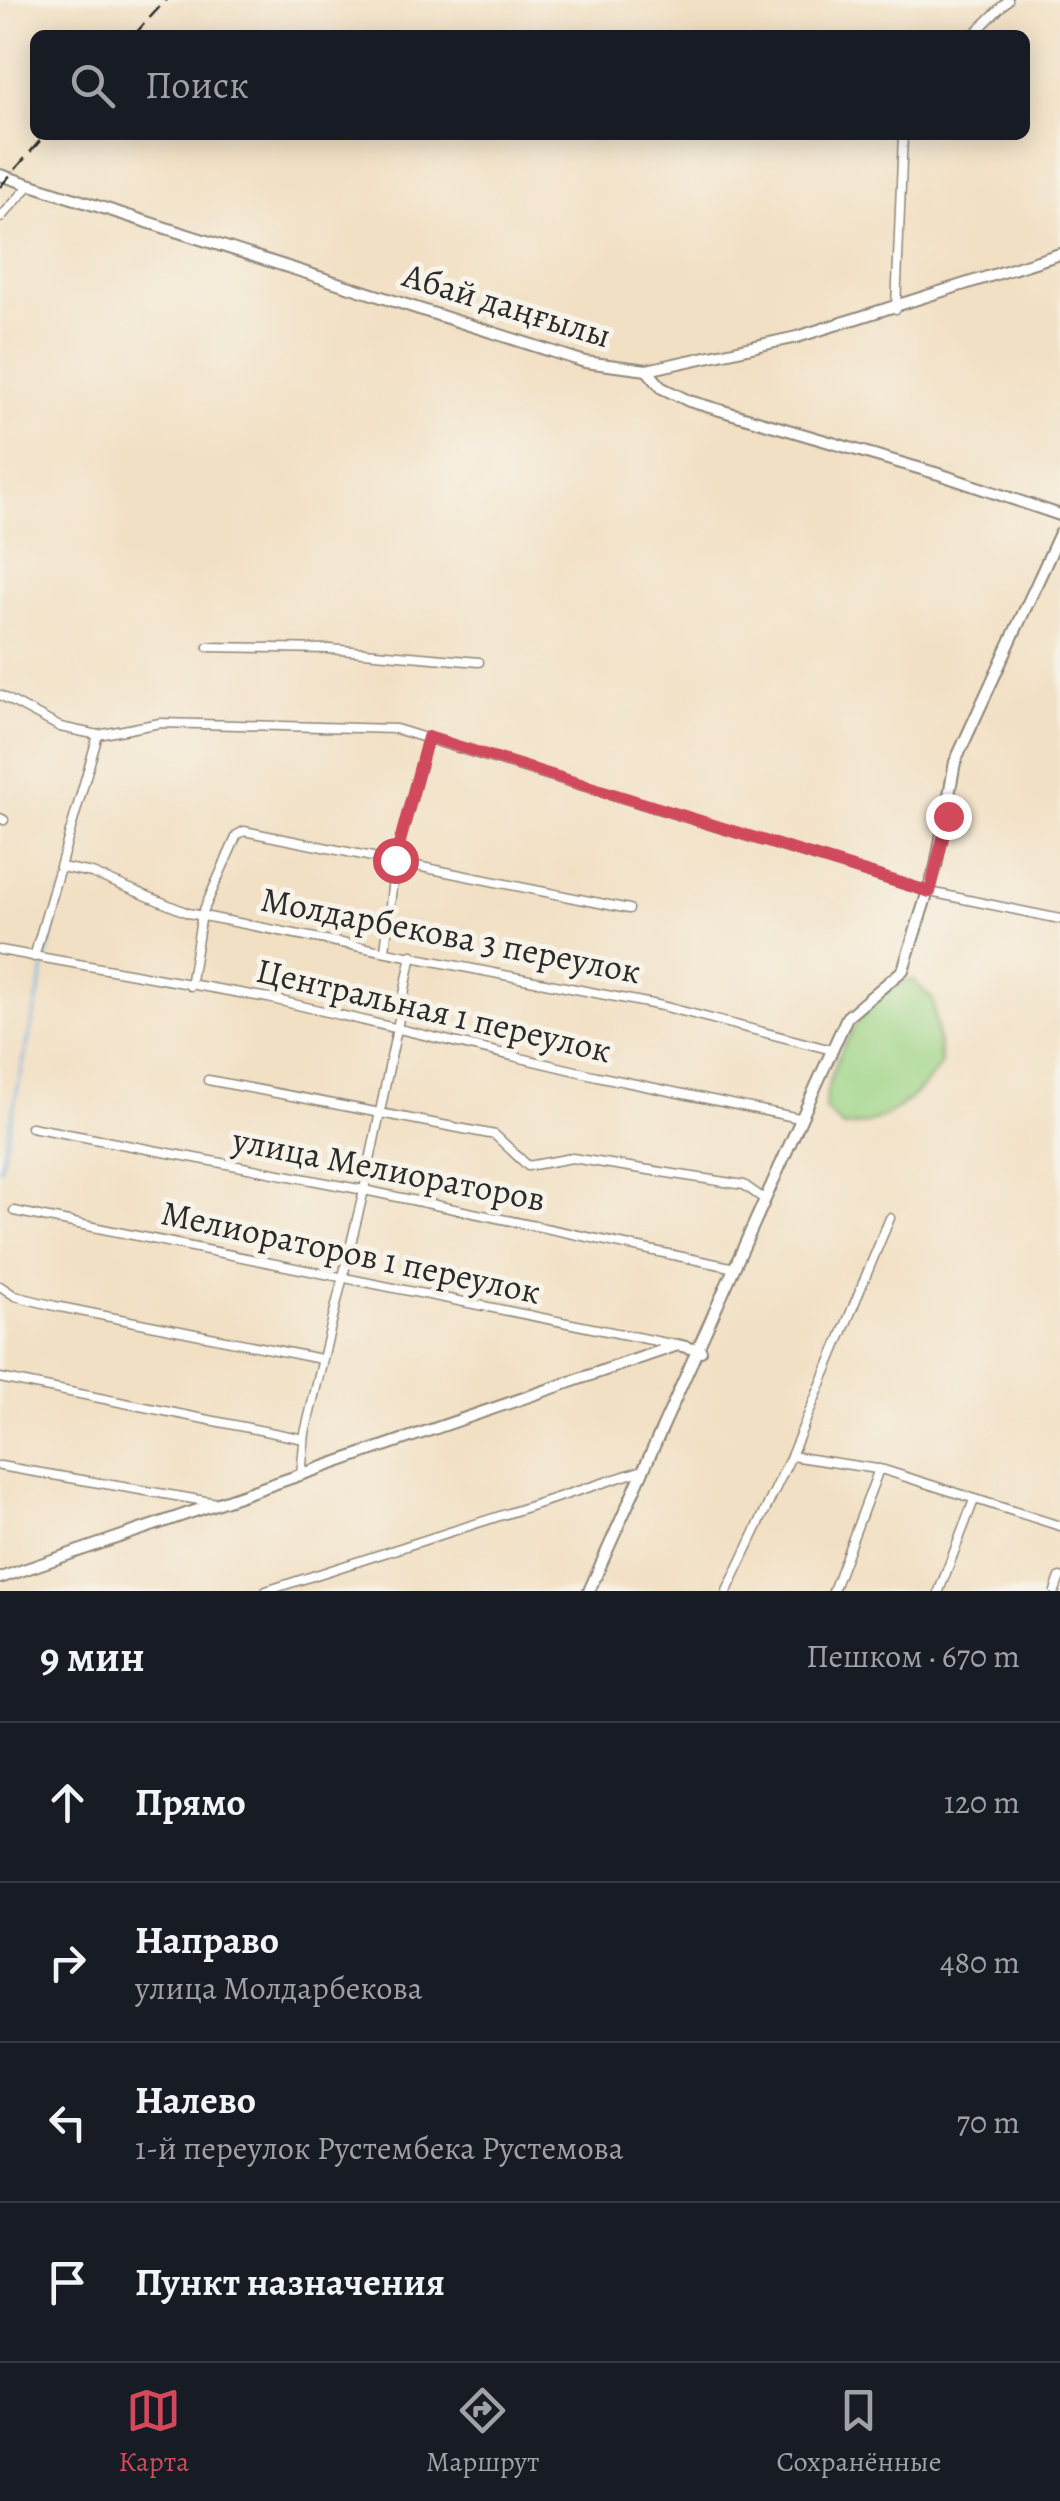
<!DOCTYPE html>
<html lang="ru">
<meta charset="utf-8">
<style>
:root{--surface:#171b24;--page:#242831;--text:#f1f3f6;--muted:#9ea1a6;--line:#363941;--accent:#d1495b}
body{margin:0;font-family:Alegreya,serif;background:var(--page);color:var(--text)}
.stop{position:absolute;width:30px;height:30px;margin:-22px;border:8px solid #d1495b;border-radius:50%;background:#fff}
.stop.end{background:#d1495b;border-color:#fff;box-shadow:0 2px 10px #0008}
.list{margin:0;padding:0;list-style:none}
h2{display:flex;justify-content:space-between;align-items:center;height:130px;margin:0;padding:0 40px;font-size:42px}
h2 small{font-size:32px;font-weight:400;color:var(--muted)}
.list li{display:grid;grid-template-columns:65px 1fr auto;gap:30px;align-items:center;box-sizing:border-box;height:160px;padding:0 40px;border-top:2px solid var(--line)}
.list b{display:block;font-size:38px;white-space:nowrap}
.list p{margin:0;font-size:32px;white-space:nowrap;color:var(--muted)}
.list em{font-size:32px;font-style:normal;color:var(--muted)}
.icon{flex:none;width:55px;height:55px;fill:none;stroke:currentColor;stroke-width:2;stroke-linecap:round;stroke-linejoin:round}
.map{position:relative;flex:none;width:1060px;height:1591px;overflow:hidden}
.search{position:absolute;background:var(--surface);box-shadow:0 5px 25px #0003;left:30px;right:30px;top:30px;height:110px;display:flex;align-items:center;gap:25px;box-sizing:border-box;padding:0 35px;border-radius:15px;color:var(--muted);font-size:38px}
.sheet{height:770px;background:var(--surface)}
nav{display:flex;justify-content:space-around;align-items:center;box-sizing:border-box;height:140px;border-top:2px solid var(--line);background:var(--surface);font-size:28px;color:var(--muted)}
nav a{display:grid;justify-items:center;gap:5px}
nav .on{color:var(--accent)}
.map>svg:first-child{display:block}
</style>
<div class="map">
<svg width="1060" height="1591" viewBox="0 0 1060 1591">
<rect width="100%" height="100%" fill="#f7f3e8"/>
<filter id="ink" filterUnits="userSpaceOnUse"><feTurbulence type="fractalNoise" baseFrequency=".01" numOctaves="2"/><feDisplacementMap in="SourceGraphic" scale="20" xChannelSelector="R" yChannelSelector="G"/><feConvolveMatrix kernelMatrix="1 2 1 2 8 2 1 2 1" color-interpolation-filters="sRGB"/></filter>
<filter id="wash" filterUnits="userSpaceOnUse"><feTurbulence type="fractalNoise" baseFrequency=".0048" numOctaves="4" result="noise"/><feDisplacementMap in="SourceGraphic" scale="40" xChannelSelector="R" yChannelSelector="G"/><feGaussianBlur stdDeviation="2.25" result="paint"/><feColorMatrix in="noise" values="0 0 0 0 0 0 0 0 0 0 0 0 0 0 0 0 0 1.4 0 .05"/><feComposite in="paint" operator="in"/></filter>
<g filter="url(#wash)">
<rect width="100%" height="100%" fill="#f2e0c4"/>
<path fill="#9dd485" stroke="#648058" stroke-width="2.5" d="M913,980L933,1000L941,1064C918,1097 884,1126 843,1127L825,1109C826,1068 866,986 913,980Z"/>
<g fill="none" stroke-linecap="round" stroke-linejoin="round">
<polyline stroke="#6baee0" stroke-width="2.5" points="0,1169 61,892"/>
</g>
</g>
<g filter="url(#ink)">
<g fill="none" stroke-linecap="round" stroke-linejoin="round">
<g stroke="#8e8678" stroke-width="11">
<g id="minor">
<polyline points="973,35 1008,0"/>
<polyline points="0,218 31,184"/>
<polyline points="896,309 903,135"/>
<polyline points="208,647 329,649 479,662"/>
<polyline points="0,695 60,727 98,735 160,723 396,729 930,892 1060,919"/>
<polyline points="0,818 4,820"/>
<polyline points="61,867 92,873 188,913 662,1006 832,1050"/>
<polyline points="0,950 268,998 597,1076 799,1118"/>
<polyline points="385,951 395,860 428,737"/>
<polyline points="34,957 98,735"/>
<polyline points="190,986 202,914 237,835 244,831 629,909"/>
<polyline points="208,1080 495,1135 528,1166 572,1158 744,1185 764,1199"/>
<polyline points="31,1127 364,1190 735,1268"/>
<polyline points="14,1211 676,1345"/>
<polyline points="0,1286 15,1296 55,1306 321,1359"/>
<polyline points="0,1378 304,1439"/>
<polyline points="791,1456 884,1470 1060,1526"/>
<polyline points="0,1466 217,1503"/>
<polyline points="301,1475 305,1433 364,1190 412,955"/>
<polyline points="266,1591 643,1470"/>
<polyline points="727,1591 791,1456 890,1218"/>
<polyline points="833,1591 879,1469"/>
<polyline points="939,1591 974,1500"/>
<polyline points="1055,1591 1060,1577"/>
</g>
</g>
<g stroke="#8e8678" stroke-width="14">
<g id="tertiary">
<polyline points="0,175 585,362 647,370 797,337 1060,254"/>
<polyline points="647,370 662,388 689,401 942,475 1060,515"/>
<polyline points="0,1578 678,1345 701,1351"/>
<polyline points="589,1591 847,1017 903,970 936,866 955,762 1060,533"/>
</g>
</g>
<use href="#minor" stroke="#fff" stroke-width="8"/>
<use href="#tertiary" stroke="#fff" stroke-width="10"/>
<g stroke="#2b2b2b" stroke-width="2.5" stroke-dasharray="15 8" stroke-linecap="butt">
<polyline points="134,35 166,0"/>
<polyline points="0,187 45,135"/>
</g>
</g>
</g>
<g fill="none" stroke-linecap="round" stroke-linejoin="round" filter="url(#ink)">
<polyline stroke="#d1495b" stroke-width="12" points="395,860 428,737 930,892 948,816"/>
</g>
<g text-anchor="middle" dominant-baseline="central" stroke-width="10" stroke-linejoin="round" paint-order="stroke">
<g font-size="35" fill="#2b2b2b" stroke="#f7f3e8">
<text transform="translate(507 305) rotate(17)">Абай даңғылы</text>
<text transform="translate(451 935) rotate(11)">Молдарбекова 3 переулок</text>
<text transform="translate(434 1010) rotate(13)">Центральная 1 переулок</text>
<text transform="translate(389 1169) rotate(11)">улица Мелиораторов</text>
<text transform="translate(351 1252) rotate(12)">Мелиораторов 1 переулок</text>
</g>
</g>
</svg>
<div class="stop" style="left:395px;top:860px"></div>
<div class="stop end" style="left:948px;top:816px"></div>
<div class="search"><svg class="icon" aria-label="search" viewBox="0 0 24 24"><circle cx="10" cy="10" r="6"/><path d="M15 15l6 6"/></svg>Поиск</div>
</div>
<section class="sheet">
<h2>9 мин<small>Пешком · 670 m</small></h2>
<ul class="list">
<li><svg class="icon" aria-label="ahead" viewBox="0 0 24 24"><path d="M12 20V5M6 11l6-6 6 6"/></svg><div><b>Прямо</b></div><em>120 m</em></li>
<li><svg class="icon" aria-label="right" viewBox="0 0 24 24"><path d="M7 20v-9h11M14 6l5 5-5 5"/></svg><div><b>Направо</b><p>улица Молдарбекова</p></div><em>480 m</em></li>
<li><svg class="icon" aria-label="left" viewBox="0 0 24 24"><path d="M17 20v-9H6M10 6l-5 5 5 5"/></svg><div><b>Налево</b><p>1-й переулок Рустембека Рустемова</p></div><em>70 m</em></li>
<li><svg class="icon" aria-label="arrive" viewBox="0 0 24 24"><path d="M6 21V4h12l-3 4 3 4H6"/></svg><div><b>Пункт назначения</b></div></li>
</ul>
</section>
<nav>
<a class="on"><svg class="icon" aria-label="map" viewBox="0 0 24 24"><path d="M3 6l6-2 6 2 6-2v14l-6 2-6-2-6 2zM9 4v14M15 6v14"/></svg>Карта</a>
<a><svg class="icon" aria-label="directions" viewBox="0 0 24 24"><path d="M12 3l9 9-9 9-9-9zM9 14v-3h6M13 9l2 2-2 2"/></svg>Маршрут</a>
<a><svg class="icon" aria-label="saved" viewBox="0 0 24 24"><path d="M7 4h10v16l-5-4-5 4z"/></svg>Сохранённые</a>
</nav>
